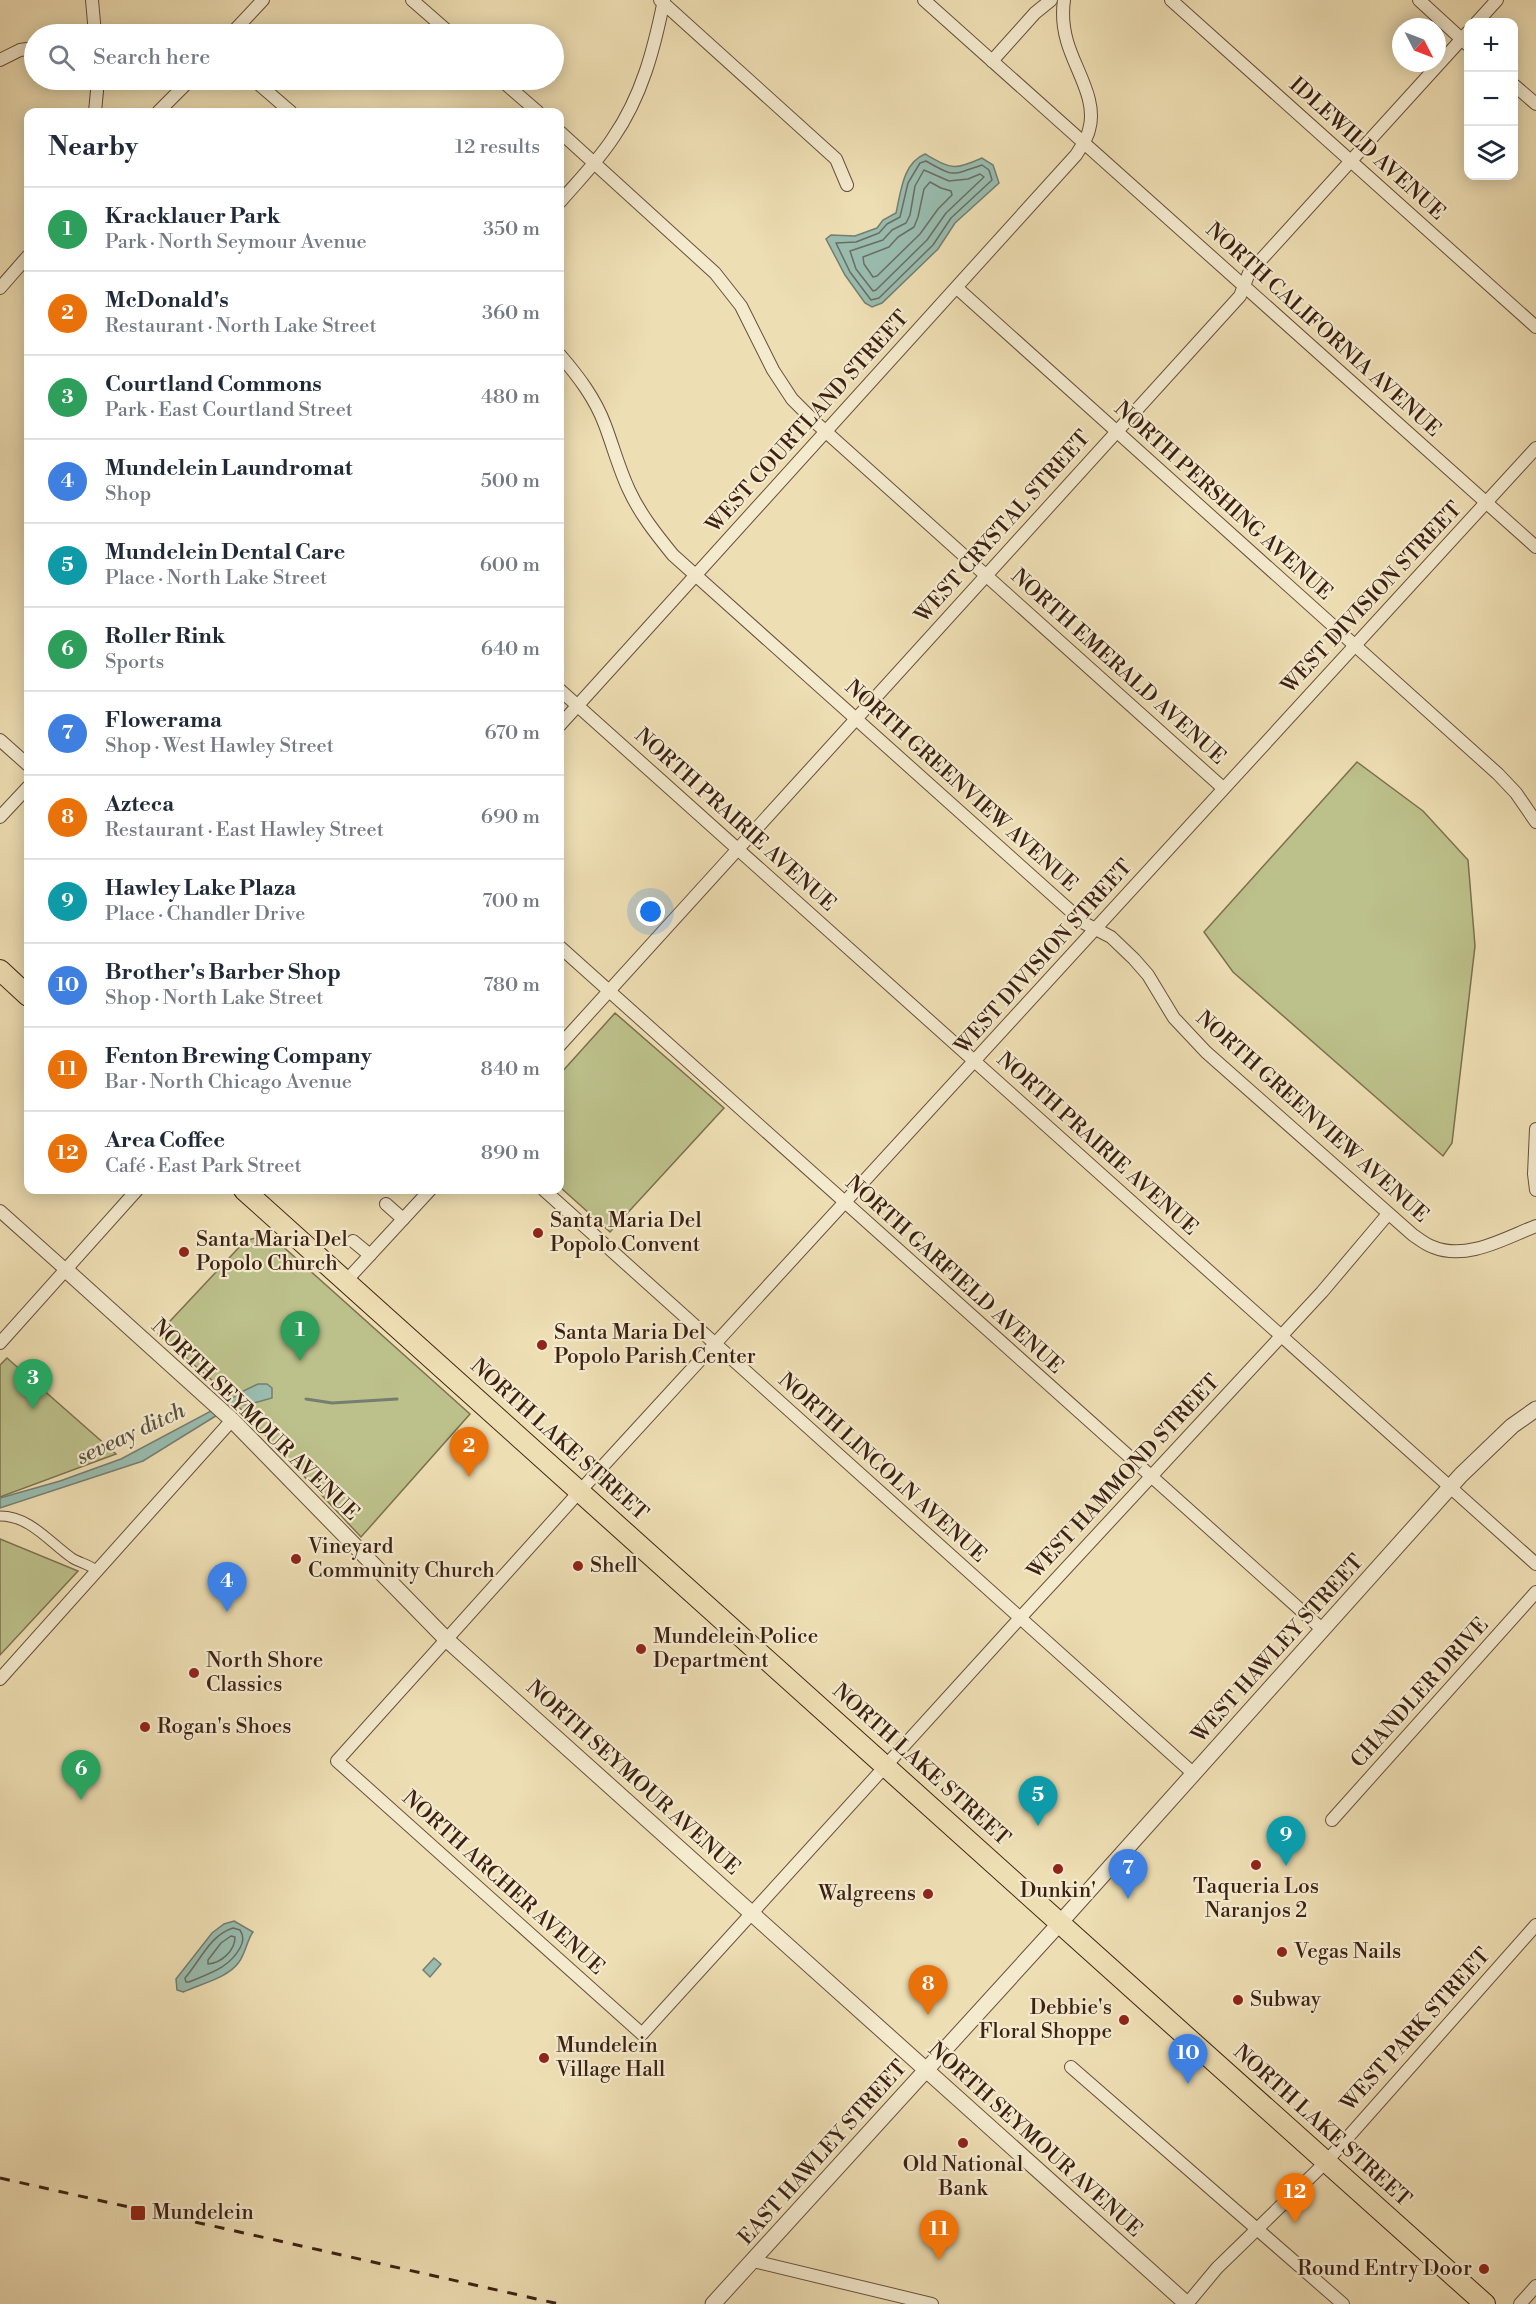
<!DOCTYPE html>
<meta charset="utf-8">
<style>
:root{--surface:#fff;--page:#f2f2f3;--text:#1f2937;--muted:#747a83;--line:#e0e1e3;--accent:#2563eb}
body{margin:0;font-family:"Libre Bodoni",serif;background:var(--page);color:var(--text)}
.controls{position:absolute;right:18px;top:18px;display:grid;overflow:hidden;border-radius:12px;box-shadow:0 3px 15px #0003}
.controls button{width:54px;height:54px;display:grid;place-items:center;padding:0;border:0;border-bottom:2px solid var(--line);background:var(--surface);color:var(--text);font:30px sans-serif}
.compass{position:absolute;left:1392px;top:18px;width:54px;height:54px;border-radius:50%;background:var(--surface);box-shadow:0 3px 15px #0003;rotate:132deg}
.you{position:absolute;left:651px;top:912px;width:21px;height:21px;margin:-15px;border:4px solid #fff;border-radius:50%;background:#1a73e8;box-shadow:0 0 0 9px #1a73e833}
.badge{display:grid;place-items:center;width:39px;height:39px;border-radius:50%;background:var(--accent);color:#fff;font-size:20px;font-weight:700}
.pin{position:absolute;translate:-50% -50px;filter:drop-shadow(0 2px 3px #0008)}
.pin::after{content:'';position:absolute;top:32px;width:21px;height:18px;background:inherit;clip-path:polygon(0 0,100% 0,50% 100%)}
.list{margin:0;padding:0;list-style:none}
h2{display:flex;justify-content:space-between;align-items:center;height:78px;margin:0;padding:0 24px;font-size:26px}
h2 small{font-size:20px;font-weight:400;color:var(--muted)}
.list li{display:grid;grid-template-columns:39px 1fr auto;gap:18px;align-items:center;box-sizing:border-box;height:84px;padding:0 24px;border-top:2px solid var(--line)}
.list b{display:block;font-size:22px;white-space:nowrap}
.list p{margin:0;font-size:20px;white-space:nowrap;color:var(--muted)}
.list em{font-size:20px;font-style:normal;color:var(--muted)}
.icon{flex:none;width:33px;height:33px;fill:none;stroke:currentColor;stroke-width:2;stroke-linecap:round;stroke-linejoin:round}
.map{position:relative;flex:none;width:1536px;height:2304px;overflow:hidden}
.search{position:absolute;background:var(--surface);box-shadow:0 3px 15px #0003;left:24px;top:24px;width:540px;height:66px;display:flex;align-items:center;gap:15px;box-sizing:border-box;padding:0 21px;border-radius:33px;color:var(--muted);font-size:22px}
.panel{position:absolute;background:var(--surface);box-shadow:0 3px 15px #0003;left:24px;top:108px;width:540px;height:1086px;border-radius:12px}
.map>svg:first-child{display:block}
</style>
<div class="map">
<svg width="1536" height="2304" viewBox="0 0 1536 2304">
<rect width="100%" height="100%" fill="#eedeb3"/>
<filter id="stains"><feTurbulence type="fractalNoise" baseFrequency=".00333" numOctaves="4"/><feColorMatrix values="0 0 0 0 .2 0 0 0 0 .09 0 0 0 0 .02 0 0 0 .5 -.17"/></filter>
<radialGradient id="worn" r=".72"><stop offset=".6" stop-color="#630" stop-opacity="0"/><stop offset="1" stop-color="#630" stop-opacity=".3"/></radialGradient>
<g fill="#bcc08a" stroke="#7c704f" stroke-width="1.5">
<polygon points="1357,762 1423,811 1468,860 1475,946 1452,1143 1443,1156 1233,972 1204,932"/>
<polygon points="615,1013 724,1108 610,1232 560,1187 560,1074"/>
<polygon points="269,1234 470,1414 361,1537 221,1388 158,1334 245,1241"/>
<polygon points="7,1358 116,1454 0,1497 0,1365"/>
<polygon points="0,1539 78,1571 0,1655"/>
</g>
<g fill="#99bcaf" stroke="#747e71" stroke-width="1.5">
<path d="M925,154C952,169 953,171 982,158L993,165L999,183L955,223L938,249L882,303L872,307L865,303L845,275L826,239L831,235L855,236L877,228L883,220L896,213C901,191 903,163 925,154Z"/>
<polygon points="258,1384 267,1384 272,1388 272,1398 247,1405 239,1404 214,1417 143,1461 0,1508 0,1498 60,1481 121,1459 230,1401 237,1394"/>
<path d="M234,1921L253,1932C247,1940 246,1952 239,1962C228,1978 200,1984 183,1992L177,1990L176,1979L212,1933L224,1924Z"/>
<polygon points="434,1958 441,1964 430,1977 423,1970"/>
</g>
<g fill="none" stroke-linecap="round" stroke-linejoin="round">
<g stroke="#6a6e62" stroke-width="1.5">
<path d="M926,161C955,178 951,175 982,165L989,170L992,180L951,218L933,245L879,298L871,300L850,272L836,243L856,242L879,233L887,224L900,217L908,183L920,163Z"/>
<polygon points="924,170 949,181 968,179 980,174 984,177 946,213 927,240 876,290 873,291 856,269 850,251 883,240 892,230 906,223 910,215 915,186"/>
<polygon points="930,182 941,188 951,191 952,195 938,209 920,234 877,276 873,277 864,264 863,257 889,247 898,237 914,227 918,217 924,189"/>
<path d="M233,1928L240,1930C244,1936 244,1941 240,1948C229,1968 210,1973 189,1982H186L185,1978C200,1961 210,1935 233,1928Z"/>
<path d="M231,1936L235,1937C235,1951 221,1963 208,1964V1960L221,1943Z"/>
</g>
<polyline stroke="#747e71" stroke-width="3" points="306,1399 332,1403 397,1399"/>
<g stroke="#68503c" stroke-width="11">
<path id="pedestrian" d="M0,1516C30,1516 49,1542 72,1558C80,1563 89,1564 97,1571"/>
</g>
<g stroke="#68503c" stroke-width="14">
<g id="minor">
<polyline points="92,0 95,34"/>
<polyline points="412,0 451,34"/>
<polyline points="660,0 836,159 847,185"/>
<polyline points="924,0 1536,547"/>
<polyline points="1171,0 1536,327"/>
<polyline points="1419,0 1468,45"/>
<polyline points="1477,22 1497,0"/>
<polyline points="231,34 263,0"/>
<polyline points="0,60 20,50 34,48"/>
<polyline points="992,61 1035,13 1051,0"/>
<polyline points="254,80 291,112"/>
<polyline points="501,80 538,112"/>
<polyline points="1514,85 1536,104"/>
<polyline points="95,112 98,80"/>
<polyline points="158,112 190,80"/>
<polyline points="560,132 715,273 741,306 773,370 792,399 815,422 1223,788"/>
<path d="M560,202C578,181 598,161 613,138C642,96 654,49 664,0"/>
<polyline points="0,288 28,256"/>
<polyline points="957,288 1498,774 1516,793 1536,822"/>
<path d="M560,355C578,376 595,398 605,425C613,446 619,469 629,490C640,514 656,534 673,555L1084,923L1111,937L1134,959L1148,975L1174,1018L1206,1052L1413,1235C1419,1239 1426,1245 1433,1247C1467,1261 1505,1238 1536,1226"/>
<polyline points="560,690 1536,1564"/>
<path d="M560,725L1076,155C1081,147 1087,139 1089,130C1098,100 1075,70 1067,41C1063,27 1062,14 1064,0"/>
<polyline points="0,740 28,765"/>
<polyline points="0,817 28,787"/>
<polyline points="560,947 1323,1630"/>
<polyline points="560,1045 1240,296 1249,273 1468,32"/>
<polyline points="1536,1129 1534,1174 1536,1190"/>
<polyline points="544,1190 1194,1774"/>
<polyline points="386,1204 403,1219"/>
<polyline points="0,1211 66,1270"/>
<polyline points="1388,1214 1322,1292 1020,1618 642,2034 337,1761 580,1491 1536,448"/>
<polyline points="353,1241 370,1255"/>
<polyline points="346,1281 430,1190"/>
<polyline points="0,1343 137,1190"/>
<polyline points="0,1679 232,1420"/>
<polyline points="1332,1820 1536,1592"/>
<polyline points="1071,2067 1343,2304"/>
<polyline points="753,2261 932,2304"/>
<polyline points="1187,2304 1217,2268 1326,2162 1536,1925"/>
<polyline points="1520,2304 1536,2286"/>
</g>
</g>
<g stroke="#68503c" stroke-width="17">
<g id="tertiary">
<polyline points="66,1270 231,1419 446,1639 1187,2304"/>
<polyline points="713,2304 1059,1924 1461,1475 1512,1426 1536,1409"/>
</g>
</g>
<g stroke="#3c2114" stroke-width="22">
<g id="primary">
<polyline points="0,970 28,996"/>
<path d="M244,1190C658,1560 1070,1934 1485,2304"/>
</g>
</g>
<use href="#pedestrian" stroke="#f4eace" stroke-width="9"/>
<use href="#minor" stroke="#f4eace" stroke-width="12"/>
<use href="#tertiary" stroke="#f4eace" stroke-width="15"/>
<use href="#primary" stroke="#eedeb3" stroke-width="20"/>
<polyline stroke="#3c2114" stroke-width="3" stroke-dasharray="10 10" stroke-linecap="butt" points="0,2178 559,2304"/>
</g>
<g fill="#8f2418" stroke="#f4eace" stroke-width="2">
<circle cx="538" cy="1233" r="6"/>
<circle cx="184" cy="1252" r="6"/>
<circle cx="542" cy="1345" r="6"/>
<circle cx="296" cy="1559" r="6"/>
<circle cx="578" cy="1566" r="6"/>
<circle cx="641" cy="1649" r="6"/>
<circle cx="194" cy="1673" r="6"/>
<circle cx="145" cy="1727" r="6"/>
<circle cx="1256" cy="1865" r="6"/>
<circle cx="1058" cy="1869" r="6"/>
<circle cx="928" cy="1894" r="6"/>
<circle cx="1282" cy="1952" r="6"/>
<circle cx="1238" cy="2000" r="6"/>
<circle cx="1124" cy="2020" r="6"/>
<circle cx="544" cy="2058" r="6"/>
<circle cx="963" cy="2143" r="6"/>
<rect x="130" y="2205" width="16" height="16" rx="3"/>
<circle cx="1484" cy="2269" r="6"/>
</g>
<g text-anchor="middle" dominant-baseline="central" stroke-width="4.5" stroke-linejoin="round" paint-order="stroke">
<g font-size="21" fill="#3c2114" stroke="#f4eace">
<text transform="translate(1367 149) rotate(42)">IDLEWILD AVENUE</text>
<text transform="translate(1323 330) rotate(42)">NORTH CALIFORNIA AVENUE</text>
<text transform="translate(808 422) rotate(-48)">WEST COURTLAND STREET</text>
<text transform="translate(1223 501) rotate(42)">NORTH PERSHING AVENUE</text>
<text transform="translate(1003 527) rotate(-48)">WEST CRYSTAL STREET</text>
<text transform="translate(1372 598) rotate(-47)">WEST DIVISION STREET</text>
<text transform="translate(1118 667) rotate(42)">NORTH EMERALD AVENUE</text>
<text transform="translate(961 786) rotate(42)">NORTH GREENVIEW AVENUE</text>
<text transform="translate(735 820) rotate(42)">NORTH PRAIRIE AVENUE</text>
<text transform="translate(1044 957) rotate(-48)">WEST DIVISION STREET</text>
<text transform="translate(1312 1117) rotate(42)">NORTH GREENVIEW AVENUE</text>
<text transform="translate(1097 1144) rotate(42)">NORTH PRAIRIE AVENUE</text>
<text transform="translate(954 1275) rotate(42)">NORTH GARFIELD AVENUE</text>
<text transform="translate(255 1420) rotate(44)">NORTH SEYMOUR AVENUE</text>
<text transform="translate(559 1440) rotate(42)">NORTH LAKE STREET</text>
<text transform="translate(882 1468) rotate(42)">NORTH LINCOLN AVENUE</text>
<text transform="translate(1124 1477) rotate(-47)">WEST HAMMOND STREET</text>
<text transform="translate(1278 1649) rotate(-48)">WEST HAWLEY STREET</text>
<text transform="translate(1420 1693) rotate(-48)">CHANDLER DRIVE</text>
<text transform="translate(921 1765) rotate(42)">NORTH LAKE STREET</text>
<text transform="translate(633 1778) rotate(42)">NORTH SEYMOUR AVENUE</text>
<text transform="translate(503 1883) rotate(42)">NORTH ARCHER AVENUE</text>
<text transform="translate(1416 2030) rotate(-48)">WEST PARK STREET</text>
<text transform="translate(1322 2126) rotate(42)">NORTH LAKE STREET</text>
<text transform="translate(1035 2140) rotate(42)">NORTH SEYMOUR AVENUE</text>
<text transform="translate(823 2153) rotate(-48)">EAST HAWLEY STREET</text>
</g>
<g font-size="21" fill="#3c2114" stroke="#f4eace" text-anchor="start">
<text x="550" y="1221">Santa Maria Del<tspan x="550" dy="24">Popolo Convent</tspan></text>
<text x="196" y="1240">Santa Maria Del<tspan x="196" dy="24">Popolo Church</tspan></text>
<text x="554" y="1333">Santa Maria Del<tspan x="554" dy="24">Popolo Parish Center</tspan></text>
<text x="308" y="1547">Vineyard<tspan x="308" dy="24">Community Church</tspan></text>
<text x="590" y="1566">Shell</text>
<text x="653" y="1637">Mundelein Police<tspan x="653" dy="24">Department</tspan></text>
<text x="206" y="1661">North Shore<tspan x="206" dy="24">Classics</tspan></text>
<text x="157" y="1727">Rogan's Shoes</text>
<text x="1256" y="1887" text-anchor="middle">Taqueria Los<tspan x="1256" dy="24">Naranjos 2</tspan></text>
<text x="1058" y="1891" text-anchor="middle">Dunkin'</text>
<text x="916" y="1894" text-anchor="end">Walgreens</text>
<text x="1294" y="1952">Vegas Nails</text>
<text x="1250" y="2000">Subway</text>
<text x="1112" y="2008" text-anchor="end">Debbie's<tspan x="1112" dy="24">Floral Shoppe</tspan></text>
<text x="556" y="2046">Mundelein<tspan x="556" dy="24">Village Hall</tspan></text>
<text x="963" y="2165" text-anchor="middle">Old National<tspan x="963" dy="24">Bank</tspan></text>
<text x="152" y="2213">Mundelein</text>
<text x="1472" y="2269" text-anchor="end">Round Entry Door</text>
</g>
<g font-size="22" font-style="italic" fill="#585042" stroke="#f4eace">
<text transform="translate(131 1434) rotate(-25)">seveay ditch</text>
</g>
</g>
<rect width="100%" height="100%" filter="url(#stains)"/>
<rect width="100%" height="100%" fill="url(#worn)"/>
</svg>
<div class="controls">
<button>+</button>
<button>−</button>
<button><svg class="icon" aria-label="layers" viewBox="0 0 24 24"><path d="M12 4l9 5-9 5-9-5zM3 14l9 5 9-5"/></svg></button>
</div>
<svg class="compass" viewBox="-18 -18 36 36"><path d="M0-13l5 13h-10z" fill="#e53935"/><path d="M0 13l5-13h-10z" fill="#747a83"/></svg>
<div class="you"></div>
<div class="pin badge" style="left:300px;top:1361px;background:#2e9e5b">1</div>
<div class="pin badge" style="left:469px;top:1477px;background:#e8710a">2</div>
<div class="pin badge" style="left:33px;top:1409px;background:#2e9e5b">3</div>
<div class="pin badge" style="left:227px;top:1612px;background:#3f7fe0">4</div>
<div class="pin badge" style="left:1038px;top:1826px;background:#0f9aa8">5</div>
<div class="pin badge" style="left:81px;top:1800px;background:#2e9e5b">6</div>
<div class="pin badge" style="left:1128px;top:1899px;background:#3f7fe0">7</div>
<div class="pin badge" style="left:928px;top:2015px;background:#e8710a">8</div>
<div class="pin badge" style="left:1286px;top:1866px;background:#0f9aa8">9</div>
<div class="pin badge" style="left:1188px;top:2084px;background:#3f7fe0">10</div>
<div class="pin badge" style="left:939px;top:2260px;background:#e8710a">11</div>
<div class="pin badge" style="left:1295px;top:2223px;background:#e8710a">12</div>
<div class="search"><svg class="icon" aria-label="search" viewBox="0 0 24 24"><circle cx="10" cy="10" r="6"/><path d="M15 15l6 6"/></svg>Search here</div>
<section class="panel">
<h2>Nearby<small>12 results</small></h2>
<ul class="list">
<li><span class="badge" style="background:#2e9e5b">1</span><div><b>Kracklauer Park</b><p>Park · North Seymour Avenue</p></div><em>350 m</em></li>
<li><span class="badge" style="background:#e8710a">2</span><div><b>McDonald's</b><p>Restaurant · North Lake Street</p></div><em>360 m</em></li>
<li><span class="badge" style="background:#2e9e5b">3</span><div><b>Courtland Commons</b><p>Park · East Courtland Street</p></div><em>480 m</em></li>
<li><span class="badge" style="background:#3f7fe0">4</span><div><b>Mundelein Laundromat</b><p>Shop</p></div><em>500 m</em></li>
<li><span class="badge" style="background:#0f9aa8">5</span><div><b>Mundelein Dental Care</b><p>Place · North Lake Street</p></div><em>600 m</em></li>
<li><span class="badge" style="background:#2e9e5b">6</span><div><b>Roller Rink</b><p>Sports</p></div><em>640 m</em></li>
<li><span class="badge" style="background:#3f7fe0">7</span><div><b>Flowerama</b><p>Shop · West Hawley Street</p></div><em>670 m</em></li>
<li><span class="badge" style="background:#e8710a">8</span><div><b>Azteca</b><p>Restaurant · East Hawley Street</p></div><em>690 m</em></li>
<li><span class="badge" style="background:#0f9aa8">9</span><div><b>Hawley Lake Plaza</b><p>Place · Chandler Drive</p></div><em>700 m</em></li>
<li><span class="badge" style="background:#3f7fe0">10</span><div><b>Brother's Barber Shop</b><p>Shop · North Lake Street</p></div><em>780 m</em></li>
<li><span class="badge" style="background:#e8710a">11</span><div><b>Fenton Brewing Company</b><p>Bar · North Chicago Avenue</p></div><em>840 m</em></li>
<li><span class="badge" style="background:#e8710a">12</span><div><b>Area Coffee</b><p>Café · East Park Street</p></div><em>890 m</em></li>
</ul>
</section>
</div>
